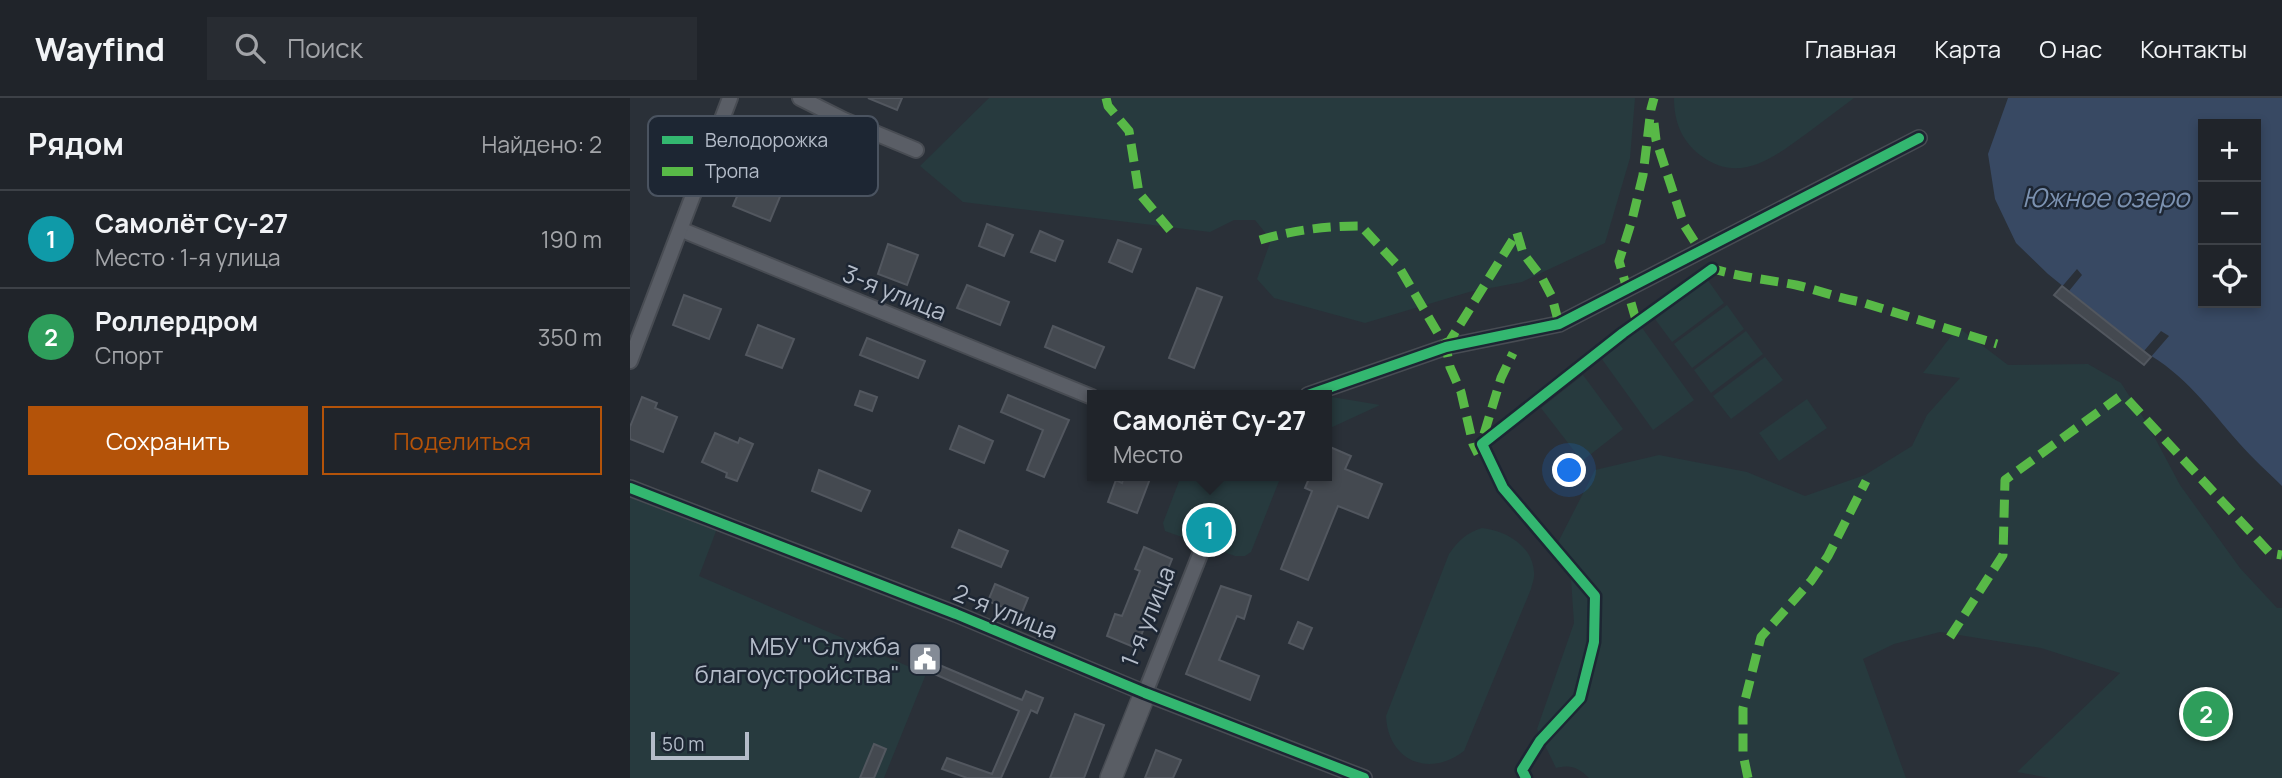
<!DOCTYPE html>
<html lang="ru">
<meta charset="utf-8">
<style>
:root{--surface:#20242a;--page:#282c32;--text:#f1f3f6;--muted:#a2a4a8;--line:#3d4147;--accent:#b45309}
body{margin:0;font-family:Manrope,sans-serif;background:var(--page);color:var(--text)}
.controls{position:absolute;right:21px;top:21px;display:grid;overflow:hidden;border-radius:0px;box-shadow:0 4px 10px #0003}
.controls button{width:63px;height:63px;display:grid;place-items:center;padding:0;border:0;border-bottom:2px solid var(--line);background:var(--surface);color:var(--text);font:35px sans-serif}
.scale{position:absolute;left:21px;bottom:18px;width:98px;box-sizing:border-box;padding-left:7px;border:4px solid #b4bcc9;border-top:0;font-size:19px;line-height:24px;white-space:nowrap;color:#b4bcc9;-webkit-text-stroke:5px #1d2633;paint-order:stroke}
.you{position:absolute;left:940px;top:373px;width:24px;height:24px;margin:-18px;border:5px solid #fff;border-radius:50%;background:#1a73e8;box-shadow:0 0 0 10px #1a73e833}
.badge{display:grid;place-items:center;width:46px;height:46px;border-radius:50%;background:var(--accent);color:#fff;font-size:23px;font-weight:700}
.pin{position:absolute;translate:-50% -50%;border:4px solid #fff;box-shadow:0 2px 7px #0006}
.popup{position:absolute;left:457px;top:292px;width:245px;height:91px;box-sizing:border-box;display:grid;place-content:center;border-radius:0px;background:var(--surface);filter:drop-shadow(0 2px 5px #0005);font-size:23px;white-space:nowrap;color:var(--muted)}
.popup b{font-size:26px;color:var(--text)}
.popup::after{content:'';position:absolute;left:50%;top:100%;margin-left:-14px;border:14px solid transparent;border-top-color:var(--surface)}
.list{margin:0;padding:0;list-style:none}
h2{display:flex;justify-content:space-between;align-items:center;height:91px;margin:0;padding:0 28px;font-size:30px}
h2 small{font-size:23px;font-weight:400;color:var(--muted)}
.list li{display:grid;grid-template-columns:46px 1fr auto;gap:21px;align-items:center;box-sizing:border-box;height:98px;padding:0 28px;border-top:2px solid var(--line)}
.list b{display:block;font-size:26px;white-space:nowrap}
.list p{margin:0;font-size:23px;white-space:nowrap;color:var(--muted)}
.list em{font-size:23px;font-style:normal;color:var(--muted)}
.actions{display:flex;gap:14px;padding:21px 28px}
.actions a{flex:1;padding:16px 0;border:2px solid var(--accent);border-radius:0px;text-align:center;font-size:24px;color:var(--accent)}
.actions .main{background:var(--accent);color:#fff}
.icon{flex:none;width:38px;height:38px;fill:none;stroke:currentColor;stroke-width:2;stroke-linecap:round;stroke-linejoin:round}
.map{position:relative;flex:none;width:1652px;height:680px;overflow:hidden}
header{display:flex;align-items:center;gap:42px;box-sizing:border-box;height:98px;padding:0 35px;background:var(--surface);border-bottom:2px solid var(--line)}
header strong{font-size:33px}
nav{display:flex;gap:38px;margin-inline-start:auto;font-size:24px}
.search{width:490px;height:63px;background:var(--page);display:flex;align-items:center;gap:18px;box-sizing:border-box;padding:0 24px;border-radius:0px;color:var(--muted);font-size:26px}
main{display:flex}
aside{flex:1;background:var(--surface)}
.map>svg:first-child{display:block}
</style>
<header>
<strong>Wayfind</strong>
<div class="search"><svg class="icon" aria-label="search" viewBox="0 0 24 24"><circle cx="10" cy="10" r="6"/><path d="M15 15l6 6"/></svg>Поиск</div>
<nav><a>Главная</a><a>Карта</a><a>О нас</a><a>Контакты</a></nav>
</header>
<main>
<aside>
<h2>Рядом<small>Найдено: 2</small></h2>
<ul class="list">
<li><span class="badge" style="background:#0f9aa8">1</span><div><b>Самолёт Су-27</b><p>Место · 1-я улица</p></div><em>190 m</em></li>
<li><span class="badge" style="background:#2e9e5b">2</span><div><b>Роллердром</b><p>Спорт</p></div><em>350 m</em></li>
</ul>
<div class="actions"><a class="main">Сохранить</a><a>Поделиться</a></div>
</aside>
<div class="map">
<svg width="1652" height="680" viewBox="0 0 1652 680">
<rect width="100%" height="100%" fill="#2a3038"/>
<g fill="#273a3e">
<polygon points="359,0 1005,0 1000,60 975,145 892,184 839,194 735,225 644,200 627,181 641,142 625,122 604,122 580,134 333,104 290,68"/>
<path d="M1044,0H1224C1208,12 1192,24 1176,36C1143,60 1109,87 1070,57C1051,42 1044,23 1044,0Z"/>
<polygon points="1077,181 1094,205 1042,244 1025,221"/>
<polygon points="1097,207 1114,231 1062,270 1044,246"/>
<polygon points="1010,227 1064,302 1023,332 969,257"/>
<path d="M1328,229L1378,267L1458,266L1491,285L1518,327L1550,387L1610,470L1647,510H1652V680H1420L1387,674L1490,575L1411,550L1310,534L1264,546L1233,561L1276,680H959C949,670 941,666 926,670L907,631L944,525L941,481L922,456L965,372L1029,357L1117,374L1175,398L1235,377L1282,348L1297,317L1330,280L1293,275Z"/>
<polygon points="1116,233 1133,256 1081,295 1064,272"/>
<polygon points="1135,259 1153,282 1101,321 1083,298"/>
<polygon points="953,277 993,331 952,363 911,310"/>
<polygon points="696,298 750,307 696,332"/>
<polygon points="1177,301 1197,330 1149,363 1129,335"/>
<polygon points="551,378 651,378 621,454 615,458 605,458 535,433 533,425"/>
<polygon points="0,390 88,428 69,478 296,576 254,680 0,680"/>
<path d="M852,430C876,433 902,447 904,474C905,479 902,486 901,491L834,653C799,680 758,663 756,618L819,456C829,442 836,435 852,430Z"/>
</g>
<path fill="#384963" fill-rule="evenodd" d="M1378,0H1652V388C1638,374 1622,360 1609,345C1580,312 1554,275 1514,254L1418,176L1386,145L1365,101L1358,56ZM1573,26H1626V205H1573Z"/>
<polygon fill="#2a3038" points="1447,171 1452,177 1439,193 1514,253 1531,233 1539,238 1520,260 1430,191"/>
<g fill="#444950" stroke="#52575f" stroke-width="2">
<polygon points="238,0 272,0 267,12"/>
<polygon points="147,21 177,33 140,123 103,108 113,84 120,87"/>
<polygon points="357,126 383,137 374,158 349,148"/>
<polygon points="410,133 433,143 425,163 401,154"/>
<polygon points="488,142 511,151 502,174 479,164"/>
<polygon points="258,146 288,157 277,187 248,176"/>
<polygon points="337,187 379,204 370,227 327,210"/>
<polygon points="1432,188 1521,259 1514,267 1424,197"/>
<polygon points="567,190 592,199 564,270 539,260"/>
<polygon points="54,197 91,211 79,241 43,227"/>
<polygon points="128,227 164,241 152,270 116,257"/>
<polygon points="423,228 474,249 465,270 415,249"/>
<polygon points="237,240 295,263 288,280 230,257"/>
<polygon points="230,293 247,299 242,313 225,307"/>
<polygon points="378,297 439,322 414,379 397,372 413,332 371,314"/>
<polygon points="12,299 27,305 25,310 47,319 33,354 0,341 0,329"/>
<polygon points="329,328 363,343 354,365 320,351"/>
<polygon points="85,335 108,345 110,340 123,346 107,383 96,379 97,375 72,364"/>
<polygon points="700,349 721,358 715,371 752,386 738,420 708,408 678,482 651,471 682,393 675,390 680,378 696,378 696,358"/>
<polygon points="189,372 240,393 231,413 182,393"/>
<polygon points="494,378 521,378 507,415 478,404 486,382 492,385"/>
<polygon points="329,432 378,453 371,469 322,449"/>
<polygon points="514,449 542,461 506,550 477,538 485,516 492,518 510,473 505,471"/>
<polygon points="365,486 398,500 391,517 358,503"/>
<polygon points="591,488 621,498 614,521 607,518 589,562 629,578 620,602 556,576"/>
<polygon points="668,524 682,530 673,551 659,545"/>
<polygon points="307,566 392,602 396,593 413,600 407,615 401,612 371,680 337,680 312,671 317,660 362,676 389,613 302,575"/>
<polygon points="445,616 474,627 454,680 420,680"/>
<polygon points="244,646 256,651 244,680 230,680"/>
<polygon points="526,652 551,662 543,680 515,680"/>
</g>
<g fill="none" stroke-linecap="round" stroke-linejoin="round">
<g stroke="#484c53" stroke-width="18">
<g id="street">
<polyline points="170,0 214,22 286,52"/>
<polyline points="52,132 462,299"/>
<polyline points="0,263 100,0"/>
<polyline points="678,297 816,249 929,226 1289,40"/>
<polyline points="0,390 326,516 515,595 734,680"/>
<polyline points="515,595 571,454"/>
</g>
</g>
<g stroke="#484c53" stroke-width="24">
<polyline id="secondary" points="481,680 515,595"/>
</g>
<use href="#street" stroke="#5a5e66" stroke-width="14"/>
<use href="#secondary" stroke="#595d64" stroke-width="21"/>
<g stroke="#58b947" stroke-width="9" stroke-dasharray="18 9" stroke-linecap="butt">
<polyline points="476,0 478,8 499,33 509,95 540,132"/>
<polyline points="1024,25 1026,42 1054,127 1070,152"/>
<polyline points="887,135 893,155 912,180 922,199 929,226"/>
<path d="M630,142C663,132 696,128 731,128L769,169L816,249L820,269L831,294L843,346L848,356"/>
<path d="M1078,169C1106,179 1136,181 1166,187C1188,192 1208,200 1231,204L1367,246"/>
<polyline points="1006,222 989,163 1002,122 1013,77 1021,11 1024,0"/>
<polyline points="816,249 887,135"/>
<polyline points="1498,302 1640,455 1652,457"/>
<polyline points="854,336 871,280 883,255"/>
<polyline points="1320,539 1373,457 1375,382 1489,299"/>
<polyline points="1118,680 1113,656 1113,610 1131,539 1181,483 1198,458 1236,383"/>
</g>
<g stroke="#1d2633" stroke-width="15">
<g id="cycleway">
<polyline points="678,297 816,249 929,226 1289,40"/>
<polyline points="0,390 326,516 515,595 734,680"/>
<polyline points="896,680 892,672 910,643 950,600 964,544 965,498 873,390 852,346 993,235 1082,171"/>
</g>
</g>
<use href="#cycleway" stroke="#33b770" stroke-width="10"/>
</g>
<defs>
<g id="civic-square" transform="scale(1.75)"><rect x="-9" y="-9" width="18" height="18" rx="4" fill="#848b96" stroke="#1d2633"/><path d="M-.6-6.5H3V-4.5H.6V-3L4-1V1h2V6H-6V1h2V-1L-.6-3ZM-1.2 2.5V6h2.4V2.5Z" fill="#fff"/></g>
</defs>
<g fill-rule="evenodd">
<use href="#civic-square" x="295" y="561"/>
</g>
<g text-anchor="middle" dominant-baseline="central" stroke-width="5" stroke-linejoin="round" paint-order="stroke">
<g font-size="24" fill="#b4bcc9" stroke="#1d2633">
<text transform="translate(265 194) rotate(22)">3-я улица</text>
<text transform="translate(376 513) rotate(22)">2-я улица</text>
<text transform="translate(517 518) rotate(-68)">1-я улица</text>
</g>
<g font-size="24" fill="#b4bcc9" stroke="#1d2633" text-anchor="end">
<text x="270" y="547">МБУ "Служба<tspan x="270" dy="28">благоустройства"</tspan></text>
</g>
<g font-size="26" font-style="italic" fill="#7c92b1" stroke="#1d2633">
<text x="1476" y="99">Южное озеро</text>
</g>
</g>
<rect x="18" y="18" width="230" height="80" rx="10" fill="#1d2633" stroke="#4a5360" stroke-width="2"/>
<rect x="32" y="38" width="31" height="8" fill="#33b770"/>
<rect x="32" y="69" width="31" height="9" fill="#58b947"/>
<g font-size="19" fill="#b4bcc9">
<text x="75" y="49">Велодорожка</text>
<text x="75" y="80">Тропа</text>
</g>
</svg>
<div class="controls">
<button>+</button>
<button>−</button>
<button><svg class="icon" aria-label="locate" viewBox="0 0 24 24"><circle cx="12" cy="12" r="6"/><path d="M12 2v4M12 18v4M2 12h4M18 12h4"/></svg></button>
</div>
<div class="scale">50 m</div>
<div class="you"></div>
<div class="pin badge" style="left:579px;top:432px;background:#0f9aa8">1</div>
<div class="popup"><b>Самолёт Су-27</b>Место</div>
<div class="pin badge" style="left:1576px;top:616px;background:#2e9e5b">2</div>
</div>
</main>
